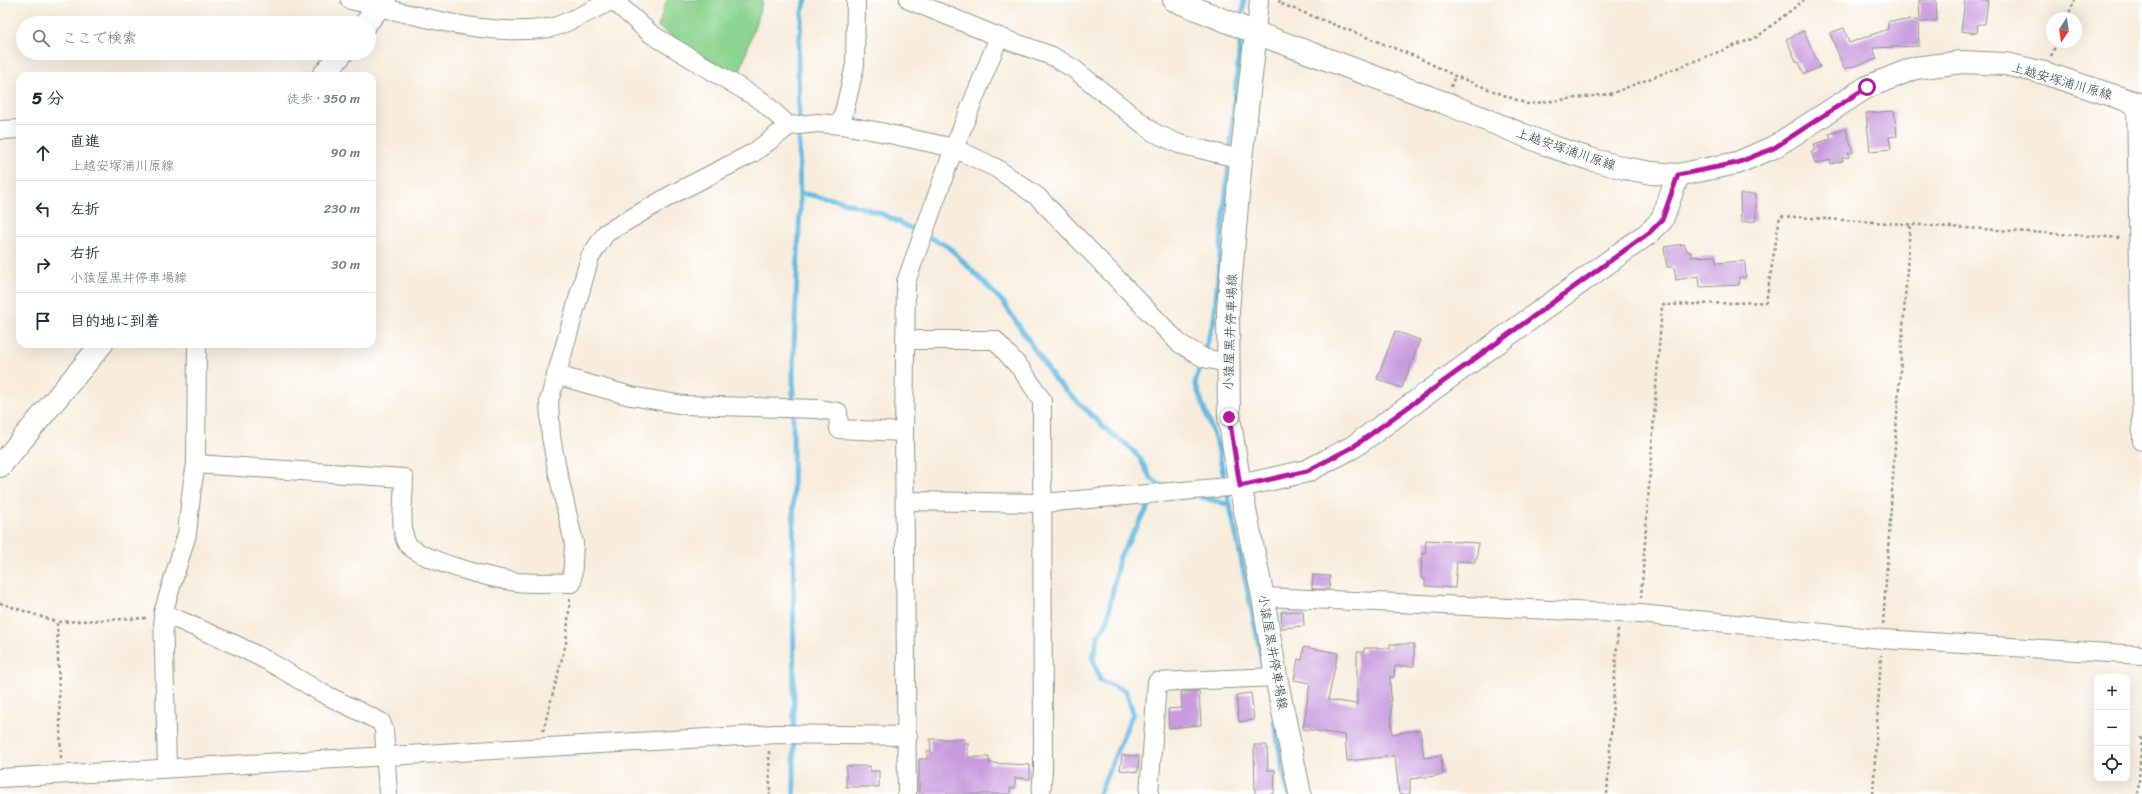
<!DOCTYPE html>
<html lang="ja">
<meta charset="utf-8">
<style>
:root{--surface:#fff;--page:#f2f2f3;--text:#1f2937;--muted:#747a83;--line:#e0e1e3}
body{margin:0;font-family:Sriracha,"Klee One",sans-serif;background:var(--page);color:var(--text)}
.controls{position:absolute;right:12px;bottom:12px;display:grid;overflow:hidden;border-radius:8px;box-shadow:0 4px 16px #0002}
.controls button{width:36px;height:36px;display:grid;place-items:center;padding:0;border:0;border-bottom:1px solid var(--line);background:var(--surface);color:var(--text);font:20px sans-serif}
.compass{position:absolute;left:2046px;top:12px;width:36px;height:36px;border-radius:50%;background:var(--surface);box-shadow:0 4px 16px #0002;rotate:193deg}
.stop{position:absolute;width:12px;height:12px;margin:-9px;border:3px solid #b5179e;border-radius:50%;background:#fff}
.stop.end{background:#b5179e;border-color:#fff;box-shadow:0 1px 4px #0008}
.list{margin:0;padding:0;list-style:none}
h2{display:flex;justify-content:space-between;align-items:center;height:52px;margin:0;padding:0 16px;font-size:17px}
h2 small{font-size:13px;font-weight:400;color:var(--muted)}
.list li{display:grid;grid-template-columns:26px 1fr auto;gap:12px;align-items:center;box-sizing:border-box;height:56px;padding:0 16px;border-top:1px solid var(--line)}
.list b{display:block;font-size:15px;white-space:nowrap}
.list p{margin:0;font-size:13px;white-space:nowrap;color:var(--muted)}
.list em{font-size:13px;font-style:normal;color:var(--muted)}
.icon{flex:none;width:22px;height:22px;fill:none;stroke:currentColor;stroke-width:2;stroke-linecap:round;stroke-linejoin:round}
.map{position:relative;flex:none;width:2142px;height:794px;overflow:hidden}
.search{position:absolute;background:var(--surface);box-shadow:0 4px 16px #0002;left:16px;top:16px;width:360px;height:44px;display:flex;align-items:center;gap:10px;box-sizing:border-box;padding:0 14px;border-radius:22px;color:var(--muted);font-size:15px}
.panel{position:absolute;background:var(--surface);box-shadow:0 4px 16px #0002;left:16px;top:72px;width:360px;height:276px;border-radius:12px}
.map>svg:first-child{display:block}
</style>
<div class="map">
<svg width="2142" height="794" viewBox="0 0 2142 794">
<rect width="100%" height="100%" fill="#fff"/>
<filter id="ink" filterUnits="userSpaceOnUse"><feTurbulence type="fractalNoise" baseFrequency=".025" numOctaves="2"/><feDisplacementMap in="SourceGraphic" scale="8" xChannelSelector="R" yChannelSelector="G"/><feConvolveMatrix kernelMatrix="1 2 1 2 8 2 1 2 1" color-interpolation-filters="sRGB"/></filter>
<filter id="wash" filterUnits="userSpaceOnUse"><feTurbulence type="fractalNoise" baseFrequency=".012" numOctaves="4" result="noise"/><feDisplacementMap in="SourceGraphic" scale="16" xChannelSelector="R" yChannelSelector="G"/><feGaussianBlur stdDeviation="0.9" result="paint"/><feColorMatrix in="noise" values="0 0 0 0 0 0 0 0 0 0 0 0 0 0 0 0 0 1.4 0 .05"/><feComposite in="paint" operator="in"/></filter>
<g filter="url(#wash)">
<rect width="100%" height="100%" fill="#f8eddd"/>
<polygon fill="#8cd48f" stroke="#568862" points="667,0 763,0 738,78 658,27"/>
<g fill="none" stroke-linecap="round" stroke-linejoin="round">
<g stroke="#65bbe2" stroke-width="5">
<polyline points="1242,22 1244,0"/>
<polyline points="800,193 837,200 880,213 949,247 1003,302 1055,380 1108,431 1126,444 1139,457 1151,479 1164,487"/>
<polyline points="1204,353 1214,320 1241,32"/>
<polyline points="1202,361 1195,383 1218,447 1225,483"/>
<polyline points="1227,491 1265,675"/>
<polyline points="1201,497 1230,505"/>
<polyline points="1274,722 1288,794"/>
<polyline points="794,794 793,370 800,208 798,58 802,12 806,0"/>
<polyline points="1099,794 1133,713 1126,691 1100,680 1093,658 1098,636 1107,622 1119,558 1154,497"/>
</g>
</g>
<g id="blocks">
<g fill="#c89ade">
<polygon points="1919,0 1936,0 1937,21 1920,22"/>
<polygon points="1965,0 1988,0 1985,24 1978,24 1977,33 1961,31"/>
<polygon points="1918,20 1919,46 1873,48 1877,59 1844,69 1830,33 1844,28 1849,43 1888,29 1888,21"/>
<polygon points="1804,31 1820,67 1804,74 1799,62 1797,63 1786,39"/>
<polygon points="1894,111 1897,136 1889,137 1891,149 1870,151 1866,113"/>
<polygon points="1846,129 1853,153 1848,153 1849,157 1842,158 1843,161 1831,164 1830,160 1815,164 1811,151 1816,150 1814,144 1831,139 1829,134"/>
<polygon points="1740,194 1756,194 1756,221 1741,222"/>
<polygon points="1684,244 1688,252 1691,252 1691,257 1715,256 1716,263 1745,261 1746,277 1739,277 1739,285 1700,287 1699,276 1676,280 1674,267 1667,267 1664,247"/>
<polygon points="1395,331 1420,340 1402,388 1377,379"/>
<polygon points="1426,540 1478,543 1477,558 1475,558 1475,562 1457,561 1455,588 1425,586 1425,579 1421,578 1422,553 1425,554"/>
<polygon points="1313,575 1330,576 1329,589 1312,589"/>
<polygon points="1303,611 1304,626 1282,628 1281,612"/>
<polygon points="1390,644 1414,644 1414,666 1395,666 1394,677 1390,677 1392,734 1420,730 1424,758 1441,755 1443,775 1410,779 1410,794 1399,794 1395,756 1347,761 1345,735 1303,729 1310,683 1294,680 1298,659 1302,660 1304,647 1338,653 1328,700 1357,704 1357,652 1364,652 1364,648 1390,648"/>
<polygon points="1199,691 1201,725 1169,728 1168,709 1182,708 1181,692"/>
<polygon points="1251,693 1254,720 1239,722 1236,695"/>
<polygon points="930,739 965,739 965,743 968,743 968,757 989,757 989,763 1030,765 1030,779 1015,778 1015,788 1010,788 1010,794 919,794 919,759 927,759 927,751 931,751"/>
<polygon points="1254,745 1267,745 1268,770 1275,770 1274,794 1255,794"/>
<polygon points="1122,755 1139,756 1138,772 1120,770"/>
<polygon points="846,766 870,766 870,771 879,771 879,787 846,787"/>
</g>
</g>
</g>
<g filter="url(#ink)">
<use href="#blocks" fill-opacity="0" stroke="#8c9588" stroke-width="1"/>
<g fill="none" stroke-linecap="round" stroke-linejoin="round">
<g stroke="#8c9588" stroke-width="20">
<g id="minor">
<path d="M350,0C413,14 485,38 549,28C563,26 598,7 613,0"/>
<polyline points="613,0 651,34 762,101 789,126"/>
<polyline points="1256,33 1259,0"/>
<polyline points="999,37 1052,56 1074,69 1153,132 1179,144 1241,159"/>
<polyline points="2136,103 2142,441"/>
<polyline points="841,125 855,65 856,0"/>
<polyline points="0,130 20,129"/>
<polyline points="905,340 995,340 1021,369 1042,400 1043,770 1041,794"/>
<polyline points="556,375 631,396 684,405 818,409 838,412 839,429 904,432"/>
<path d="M196,464L404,478C404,496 399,527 406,542C415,560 496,579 517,582C535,584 554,582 572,583L574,543L557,469L551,437L549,401L590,257L606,233L673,194L753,153L789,126L818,123L841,125L876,131L954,148L996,168L1038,197L1179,343L1204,358L1227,363"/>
<polyline points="905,501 1043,503 1240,486"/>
<polyline points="1263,597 1640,614 1882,639 2142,655"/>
<polyline points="163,613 236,645 268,661 322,693 381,722 384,730 388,794"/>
<polyline points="167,768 163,613 187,534 192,487 196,464 197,344"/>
<polyline points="0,778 777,734 908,736"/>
<polyline points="907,794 904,432 906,282 954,148 999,37 909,0"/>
<polyline points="1149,794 1157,682 1276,677"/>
</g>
</g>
<g stroke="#8c9588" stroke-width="24">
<polyline id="tertiary" points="1240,486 1307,471 1353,447 1650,232 1662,220 1678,175"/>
</g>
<g stroke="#8c9588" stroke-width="24">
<g id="secondary">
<polyline points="366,23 385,0"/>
<polyline points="1256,33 1241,159 1228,310 1229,417 1240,486 1263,597 1276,677 1300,794"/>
<polyline points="323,76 342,53"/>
<polyline points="0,466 102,344"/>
</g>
</g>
<g stroke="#8c9588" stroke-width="24">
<polyline id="primary" points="1174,0 1256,33 1445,103 1553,147 1590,159 1624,168 1652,173 1678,175 1737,163 1774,147 1867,87 1915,68 1962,62 2006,64 2044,73 2142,105"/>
</g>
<g stroke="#8c9588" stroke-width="2.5" stroke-dasharray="3 3" stroke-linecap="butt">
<polyline points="1280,0 1279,3 1417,57 1455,76 1527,104 1610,94 1757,37 1804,0"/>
<polyline points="2067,18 2075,0"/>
<polyline points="2051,56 2057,42"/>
<polyline points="1451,87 1455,76"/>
<polyline points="1641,598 1662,305 1766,302 1780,216 2122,238"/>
<polyline points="0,603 57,622"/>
<polyline points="1883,624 1910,225"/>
<polyline points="543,731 566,643 570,599"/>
<polyline points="769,751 770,794"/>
<polyline points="61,758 57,622 147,618"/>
<polyline points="1607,794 1618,629"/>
<polyline points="1873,794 1881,655"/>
<polyline points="2138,794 2142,736"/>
</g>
<use href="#minor" stroke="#fff" stroke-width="18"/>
<use href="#tertiary" stroke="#fff" stroke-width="22"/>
<use href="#secondary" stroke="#fff" stroke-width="22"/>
<use href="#primary" stroke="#fff" stroke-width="22"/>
</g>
</g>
<g fill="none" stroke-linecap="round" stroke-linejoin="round" filter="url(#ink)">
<polyline stroke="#b5179e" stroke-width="5" points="1229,417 1240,486 1307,471 1353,447 1650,232 1662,220 1678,175 1737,163 1774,148 1867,87"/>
</g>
<g text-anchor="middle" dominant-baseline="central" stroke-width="4" stroke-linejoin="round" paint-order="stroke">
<g font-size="13" fill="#1f3d34" stroke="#fff">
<text transform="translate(2062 81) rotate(16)">上越安塚浦川原線</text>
<text transform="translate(1566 149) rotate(19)">上越安塚浦川原線</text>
<text transform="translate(1230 332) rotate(-88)">小猿屋黒井停車場線</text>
<text transform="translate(1273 652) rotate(80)">小猿屋黒井停車場線</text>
</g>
</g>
</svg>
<div class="controls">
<button>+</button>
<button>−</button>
<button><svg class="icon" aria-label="locate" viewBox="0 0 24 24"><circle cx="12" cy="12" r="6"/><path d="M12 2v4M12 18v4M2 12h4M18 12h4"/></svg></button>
</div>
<svg class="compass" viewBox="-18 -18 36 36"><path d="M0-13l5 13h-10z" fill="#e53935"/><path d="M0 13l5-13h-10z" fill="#747a83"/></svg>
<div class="stop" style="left:1867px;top:87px"></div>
<div class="stop end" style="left:1229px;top:417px"></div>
<div class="search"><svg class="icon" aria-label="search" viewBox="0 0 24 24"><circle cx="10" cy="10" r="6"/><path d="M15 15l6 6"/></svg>ここで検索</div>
<section class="panel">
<h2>5 分<small>徒歩 · 350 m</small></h2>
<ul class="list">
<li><svg class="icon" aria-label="ahead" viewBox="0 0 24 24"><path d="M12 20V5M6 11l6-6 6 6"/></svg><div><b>直進</b><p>上越安塚浦川原線</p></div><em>90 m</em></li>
<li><svg class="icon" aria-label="left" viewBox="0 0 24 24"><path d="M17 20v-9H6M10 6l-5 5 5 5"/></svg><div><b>左折</b></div><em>230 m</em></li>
<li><svg class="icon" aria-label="right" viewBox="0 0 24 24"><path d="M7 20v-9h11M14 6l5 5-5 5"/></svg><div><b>右折</b><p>小猿屋黒井停車場線</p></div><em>30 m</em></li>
<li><svg class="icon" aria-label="arrive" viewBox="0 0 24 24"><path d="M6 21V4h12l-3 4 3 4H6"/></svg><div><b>目的地に到着</b></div></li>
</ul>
</section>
</div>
